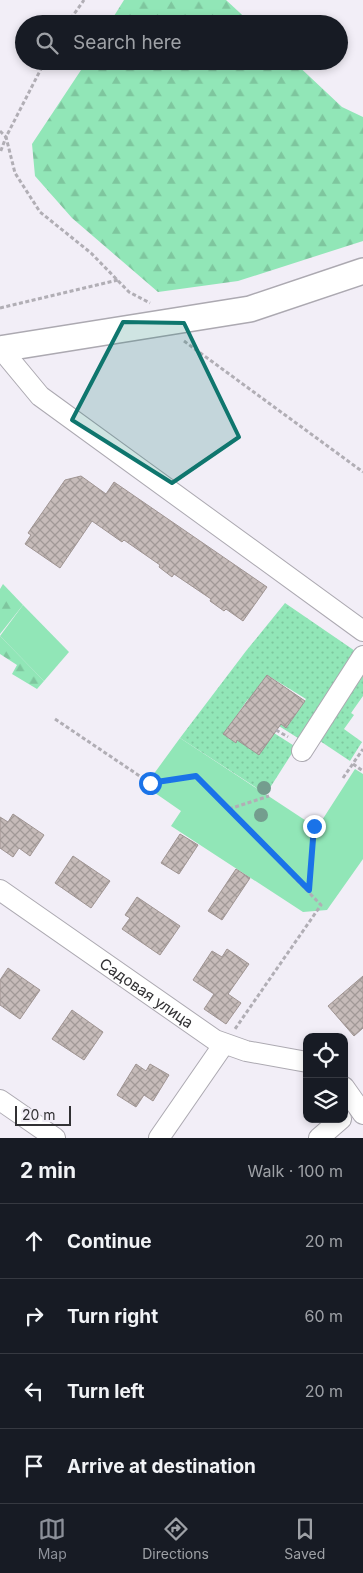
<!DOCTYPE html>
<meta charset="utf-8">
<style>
:root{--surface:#171b24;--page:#242831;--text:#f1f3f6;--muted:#9ea1a6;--line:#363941;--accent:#8c9099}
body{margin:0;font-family:Inter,sans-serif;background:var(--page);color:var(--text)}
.controls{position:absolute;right:15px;bottom:15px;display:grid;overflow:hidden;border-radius:10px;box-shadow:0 2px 8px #0003}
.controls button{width:45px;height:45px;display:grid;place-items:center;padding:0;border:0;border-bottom:1px solid var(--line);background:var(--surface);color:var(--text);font:25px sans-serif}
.scale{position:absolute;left:15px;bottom:12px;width:56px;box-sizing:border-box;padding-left:5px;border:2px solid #323134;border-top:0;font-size:14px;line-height:18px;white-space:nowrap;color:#323134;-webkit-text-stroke:4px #f2eef7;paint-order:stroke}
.stop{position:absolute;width:15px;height:15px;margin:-11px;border:4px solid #1a73e8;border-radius:50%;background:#fff}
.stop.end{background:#1a73e8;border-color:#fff;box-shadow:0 1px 5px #0008}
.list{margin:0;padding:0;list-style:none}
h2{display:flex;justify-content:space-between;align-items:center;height:65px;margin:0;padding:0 20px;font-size:21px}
h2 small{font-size:16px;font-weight:400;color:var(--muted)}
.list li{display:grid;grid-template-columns:32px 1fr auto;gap:15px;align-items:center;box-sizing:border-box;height:75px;padding:0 20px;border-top:1px solid var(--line)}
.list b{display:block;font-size:19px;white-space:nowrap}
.list em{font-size:16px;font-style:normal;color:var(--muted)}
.icon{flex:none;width:28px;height:28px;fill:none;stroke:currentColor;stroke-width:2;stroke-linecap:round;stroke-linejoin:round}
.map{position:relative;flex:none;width:363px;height:1138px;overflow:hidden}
.search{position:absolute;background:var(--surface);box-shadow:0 2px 8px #0003;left:15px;right:15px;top:15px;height:55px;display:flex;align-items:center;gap:12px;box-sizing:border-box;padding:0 18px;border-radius:28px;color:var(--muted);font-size:19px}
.sheet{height:365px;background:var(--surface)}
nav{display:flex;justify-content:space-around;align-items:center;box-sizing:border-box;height:70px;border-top:1px solid var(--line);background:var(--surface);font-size:14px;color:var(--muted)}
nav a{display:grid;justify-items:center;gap:2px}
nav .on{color:var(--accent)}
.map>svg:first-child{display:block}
</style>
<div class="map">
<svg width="363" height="1138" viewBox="0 0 363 1138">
<defs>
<pattern id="forest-firs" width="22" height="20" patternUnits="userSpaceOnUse" patternTransform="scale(1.25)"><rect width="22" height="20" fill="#91e6b7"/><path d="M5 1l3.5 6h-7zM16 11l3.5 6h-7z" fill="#7ec69e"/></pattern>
<pattern id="garden-dots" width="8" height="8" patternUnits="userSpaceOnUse" patternTransform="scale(1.25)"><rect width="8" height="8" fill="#91e6b7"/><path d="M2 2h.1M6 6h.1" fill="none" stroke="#7ec69e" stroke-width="1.8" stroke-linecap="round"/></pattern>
<pattern id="building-cross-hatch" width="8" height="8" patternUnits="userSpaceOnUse" patternTransform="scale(1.25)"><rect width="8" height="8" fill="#c6bbb9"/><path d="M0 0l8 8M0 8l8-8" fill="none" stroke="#a19997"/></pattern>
</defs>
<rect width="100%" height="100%" fill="#f2eef7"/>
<g fill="#91e6b7">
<polygon points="23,605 69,652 44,681 0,636"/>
<polygon points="180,738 317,828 355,769 363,774 363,859 327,910 303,912 171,826 181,811 145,786"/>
</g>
<g fill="url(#forest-firs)">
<polygon points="124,0 226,0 252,24 109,24"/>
<polygon points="87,61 293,61 342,107 363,117 363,241 238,281 158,292 72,218 35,176 32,144"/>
<polygon points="3,584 23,605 0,634 0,589"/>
<polygon points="0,636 44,681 37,689 12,674 17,665 0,654"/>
</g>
<g fill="url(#garden-dots)">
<polygon points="285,603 358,653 301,740 279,726 281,724 287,727 306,699 267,675 252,701 248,699 224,734 236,743 237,740 274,733 296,747 266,794 180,738 246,651"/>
<polygon points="363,668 363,696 351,713 354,715 344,729 362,742 350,761 317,739"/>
</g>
<g fill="url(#building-cross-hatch)" stroke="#9f9492">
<polygon points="81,476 106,494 114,482 267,587 243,621 226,609 224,611 210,601 211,599 174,574 172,577 159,567 160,565 124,540 122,542 92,521 60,568 25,544 31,535 28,533 65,480"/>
<polygon points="267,675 305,701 286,728 281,724 259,755 237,740 236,743 223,734"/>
<polygon points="13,814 44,835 30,856 19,848 13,857 0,848 0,817 8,822"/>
<polygon points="180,834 198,845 179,874 161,863"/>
<polygon points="73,856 110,881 91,908 55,883"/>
<polygon points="236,869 250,878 222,920 208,911"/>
<polygon points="137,897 180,926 160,955 122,929 130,918 125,915"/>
<polygon points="227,949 249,964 228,994 241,1003 226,1024 204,1009 214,994 193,980 212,951 222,957"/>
<polygon points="8,968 40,990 20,1019 0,1005 0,980"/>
<polygon points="363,976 363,1028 354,1036 328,1006"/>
<polygon points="72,1010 103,1032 84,1060 52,1039"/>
<polygon points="136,1064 146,1071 150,1064 169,1075 153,1101 144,1095 136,1107 117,1095"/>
</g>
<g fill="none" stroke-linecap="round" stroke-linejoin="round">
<g stroke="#aca9b1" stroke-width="22">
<g id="minor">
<polyline points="1,349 40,396 363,631"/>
<polyline points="302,751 363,656"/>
<path id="s1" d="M0,890L215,1040L246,1051L307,1062"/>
<polyline points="344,1087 363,1114"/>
<polyline points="0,1100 55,1138"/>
<polyline points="159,1138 224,1044"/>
<polyline points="319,1138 341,1119"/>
</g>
</g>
<g stroke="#aca9b1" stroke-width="28">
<polyline id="major" points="0,349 250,309 363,271"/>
</g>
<g stroke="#b1aeb5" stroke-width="3" stroke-dasharray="4 2.5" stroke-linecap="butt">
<polyline points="67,24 84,0"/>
<polyline points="45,61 6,137 15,173 40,212 91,253 129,292 150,303"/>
<polyline points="0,131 6,137 0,153"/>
<polyline points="0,308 118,280"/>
<polyline points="184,341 363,472"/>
<polyline points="55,719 150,783 196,776 321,905 235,1029"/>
<polyline points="276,730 288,737"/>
<polyline points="353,764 363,771"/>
<polyline points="343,778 363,749"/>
<polyline points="229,809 269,796"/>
<polyline points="309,890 314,826"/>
</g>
<use href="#minor" stroke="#fff" stroke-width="20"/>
<use href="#major" stroke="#fff" stroke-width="25"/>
</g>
<g fill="#749d8e">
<circle cx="264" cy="788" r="7"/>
<circle cx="261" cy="815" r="7"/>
</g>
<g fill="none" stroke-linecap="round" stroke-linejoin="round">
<polyline stroke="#1a73e8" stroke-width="6" points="150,783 196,776 309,890 314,826"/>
</g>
<path fill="#0f766e" fill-opacity="0.2" stroke="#0f766e" stroke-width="4" stroke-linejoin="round" d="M123,322L184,323L239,437L172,483L72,420Z"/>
<g text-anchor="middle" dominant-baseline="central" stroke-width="4" stroke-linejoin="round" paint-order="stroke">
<g font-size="15" fill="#323134" stroke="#f2eef7">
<text stroke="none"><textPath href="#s1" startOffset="179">Садовая улица</textPath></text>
</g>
</g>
</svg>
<div class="controls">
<button><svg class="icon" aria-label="locate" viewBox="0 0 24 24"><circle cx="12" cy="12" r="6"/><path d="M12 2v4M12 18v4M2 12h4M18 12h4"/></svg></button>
<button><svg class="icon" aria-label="layers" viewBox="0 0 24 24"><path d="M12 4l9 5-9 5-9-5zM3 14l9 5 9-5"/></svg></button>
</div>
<div class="scale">20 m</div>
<div class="stop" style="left:150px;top:783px"></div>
<div class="stop end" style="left:314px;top:826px"></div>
<div class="search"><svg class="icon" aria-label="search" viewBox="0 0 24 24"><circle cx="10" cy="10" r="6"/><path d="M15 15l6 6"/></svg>Search here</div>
</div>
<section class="sheet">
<h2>2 min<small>Walk · 100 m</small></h2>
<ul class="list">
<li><svg class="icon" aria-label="ahead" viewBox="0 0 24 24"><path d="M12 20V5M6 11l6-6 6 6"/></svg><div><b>Continue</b></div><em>20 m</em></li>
<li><svg class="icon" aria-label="right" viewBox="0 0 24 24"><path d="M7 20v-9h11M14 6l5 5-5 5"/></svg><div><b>Turn right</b></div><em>60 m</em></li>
<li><svg class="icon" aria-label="left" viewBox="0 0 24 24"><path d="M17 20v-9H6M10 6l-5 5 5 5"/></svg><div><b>Turn left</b></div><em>20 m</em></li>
<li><svg class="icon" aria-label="arrive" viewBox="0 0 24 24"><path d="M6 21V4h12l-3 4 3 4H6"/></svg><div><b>Arrive at destination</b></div></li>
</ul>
</section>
<nav>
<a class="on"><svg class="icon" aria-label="map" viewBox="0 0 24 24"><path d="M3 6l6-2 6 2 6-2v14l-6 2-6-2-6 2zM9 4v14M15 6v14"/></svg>Map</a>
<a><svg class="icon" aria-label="directions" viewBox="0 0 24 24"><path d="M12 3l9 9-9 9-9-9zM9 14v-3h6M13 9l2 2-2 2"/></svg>Directions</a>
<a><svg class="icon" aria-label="saved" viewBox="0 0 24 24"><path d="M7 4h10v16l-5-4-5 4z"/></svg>Saved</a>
</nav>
